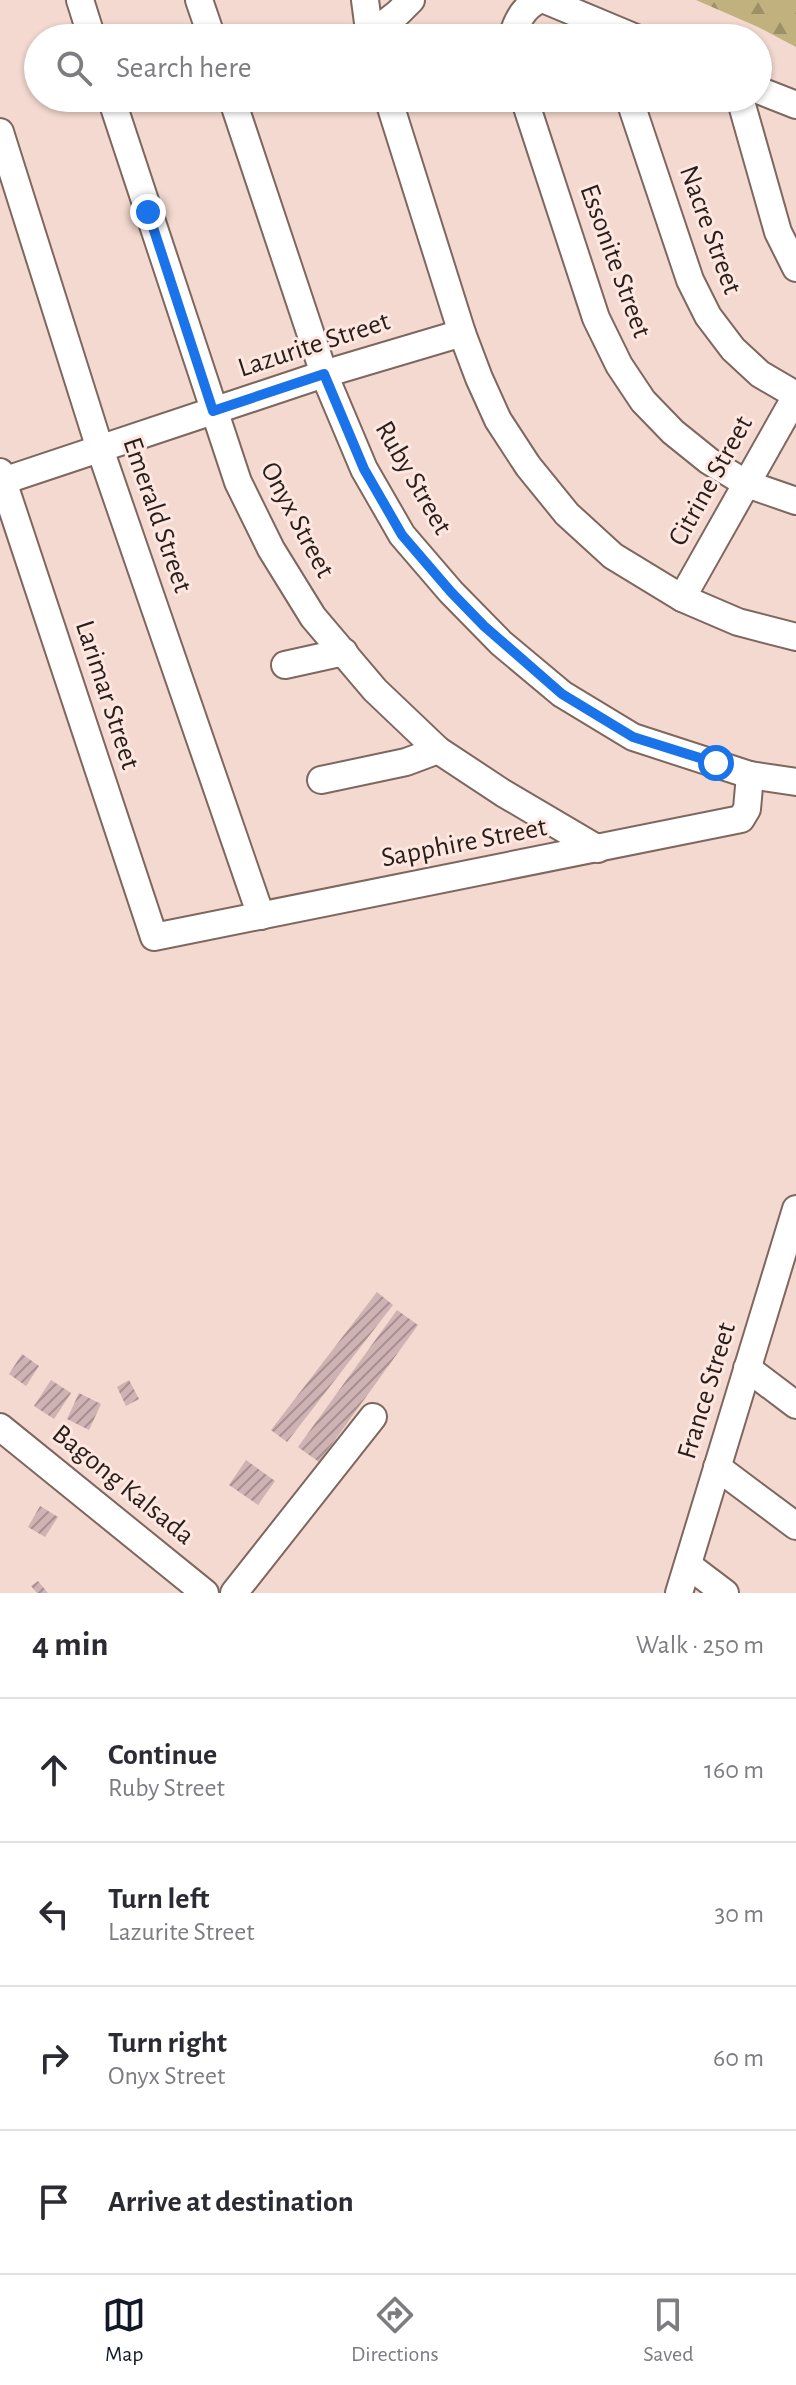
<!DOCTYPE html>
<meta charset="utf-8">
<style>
:root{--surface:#fff;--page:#f2f2f3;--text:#2b2b33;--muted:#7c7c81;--line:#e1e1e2;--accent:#111827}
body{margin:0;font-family:"Alegreya Sans",sans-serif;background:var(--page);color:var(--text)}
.stop{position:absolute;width:24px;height:24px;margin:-18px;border:6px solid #1a73e8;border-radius:50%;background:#fff}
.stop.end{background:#1a73e8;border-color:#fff;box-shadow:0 2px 8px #0008}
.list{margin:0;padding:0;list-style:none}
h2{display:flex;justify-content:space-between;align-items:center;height:104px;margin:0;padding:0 32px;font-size:34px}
h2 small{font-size:26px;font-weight:400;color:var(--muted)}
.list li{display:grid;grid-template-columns:52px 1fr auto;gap:24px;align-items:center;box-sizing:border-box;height:144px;padding:0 32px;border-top:2px solid var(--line)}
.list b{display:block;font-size:30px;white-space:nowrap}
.list p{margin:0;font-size:26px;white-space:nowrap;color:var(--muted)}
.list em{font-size:26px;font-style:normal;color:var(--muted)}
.icon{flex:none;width:44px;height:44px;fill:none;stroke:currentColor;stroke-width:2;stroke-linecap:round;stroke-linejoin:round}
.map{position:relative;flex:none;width:796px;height:1593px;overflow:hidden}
.search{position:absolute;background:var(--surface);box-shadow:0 2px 6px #0004;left:24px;right:24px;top:24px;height:88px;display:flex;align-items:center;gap:20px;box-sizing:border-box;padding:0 28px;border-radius:44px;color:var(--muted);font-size:30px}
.sheet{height:680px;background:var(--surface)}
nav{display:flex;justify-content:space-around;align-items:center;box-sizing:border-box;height:112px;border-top:2px solid var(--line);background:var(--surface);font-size:22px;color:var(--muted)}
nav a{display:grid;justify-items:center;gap:4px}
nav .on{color:var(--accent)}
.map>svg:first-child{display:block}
</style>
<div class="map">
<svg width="796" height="1593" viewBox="0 0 796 1593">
<defs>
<pattern id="forest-firs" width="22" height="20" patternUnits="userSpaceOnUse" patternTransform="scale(2)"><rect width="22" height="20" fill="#c1b17e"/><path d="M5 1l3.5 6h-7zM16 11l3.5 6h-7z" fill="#9d8f66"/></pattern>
<pattern id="building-hatch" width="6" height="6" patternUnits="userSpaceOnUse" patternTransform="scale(2)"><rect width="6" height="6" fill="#ceb2b4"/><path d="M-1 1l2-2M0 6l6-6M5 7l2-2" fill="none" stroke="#a79092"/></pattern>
</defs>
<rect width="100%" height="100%" fill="#f3d9cf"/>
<polygon fill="url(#forest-firs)" points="696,0 796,0 796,47 758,27"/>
<g fill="url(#building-hatch)">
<polygon points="377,1292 393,1305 287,1442 271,1430"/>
<polygon points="397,1310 418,1325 319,1462 298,1447"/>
<polygon points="22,1354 39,1366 26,1386 9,1374"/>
<polygon points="51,1380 71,1393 54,1419 34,1406"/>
<polygon points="129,1380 139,1399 126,1406 117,1387"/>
<polygon points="79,1393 101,1404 89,1430 67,1419"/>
<polygon points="246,1460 275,1481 258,1505 229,1485"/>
<polygon points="40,1506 58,1517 45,1537 28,1527"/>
<polygon points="38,1581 48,1593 37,1593 31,1586"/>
</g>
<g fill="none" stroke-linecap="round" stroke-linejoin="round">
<g stroke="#7e675f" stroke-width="30">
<g id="minor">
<polyline points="80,0 92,38"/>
<polyline points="199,0 212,38"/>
<polyline points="365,0 370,38"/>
<polyline points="545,0 636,38"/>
<polyline points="369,36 398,13 411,0"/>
<path d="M512,38C516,22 523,7 539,0"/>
<polyline points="758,90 796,105"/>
<polyline points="111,98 238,482 271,549 313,617 375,690 438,750 503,793 598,849"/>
<polyline points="232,98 324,374 364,469 402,535 451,592 501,643 562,694 633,737 750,775 796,782"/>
<polyline points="388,98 462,333 479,378 498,420 528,466 567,514 613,556 682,598 738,622 796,637"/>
<polyline points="524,98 596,318 619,365 643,401 673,432 709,461 747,484 796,501"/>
<polyline points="629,98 690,280 708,316 733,349 760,374 796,395"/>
<polyline points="740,98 778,232 796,268"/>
<polyline points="0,132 100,449 261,916"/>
<polyline points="0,472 154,937 741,819 747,809 750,775"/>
<polyline points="3,481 324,374 462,333"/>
<polyline points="682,598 796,396"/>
<polyline points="285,665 344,652"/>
<polyline points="321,780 406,762 438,750"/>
<polyline points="747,1368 796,1405"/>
<polyline points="0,1427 205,1593"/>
<polyline points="717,1467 796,1526"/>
<polyline points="688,1565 725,1593"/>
<polyline points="234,1593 373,1417"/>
<polyline points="679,1593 796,1209"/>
</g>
</g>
<use href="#minor" stroke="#fff" stroke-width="26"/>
</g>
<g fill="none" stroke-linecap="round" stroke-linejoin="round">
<polyline stroke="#1a73e8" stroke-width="10" points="148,212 213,411 324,374 364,469 402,535 451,592 484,626 562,694 633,737 716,763"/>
</g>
<g text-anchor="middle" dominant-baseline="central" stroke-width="6" stroke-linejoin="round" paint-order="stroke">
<g font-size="28" fill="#271e1b" stroke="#fde7e0">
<text transform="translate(710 230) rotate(70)">Nacre Street</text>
<text transform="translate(615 261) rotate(70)">Essonite Street</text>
<text transform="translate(314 345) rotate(-18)">Lazurite Street</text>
<text transform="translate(413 478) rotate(60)">Ruby Street</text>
<text transform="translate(711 481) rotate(-61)">Citrine Street</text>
<text transform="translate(157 515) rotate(71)">Emerald Street</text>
<text transform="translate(297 520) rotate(62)">Onyx Street</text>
<text transform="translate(107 695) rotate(72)">Larimar Street</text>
<text transform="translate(464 843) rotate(-11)">Sapphire Street</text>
<text transform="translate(707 1391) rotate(-73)">France Street</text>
<text transform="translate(123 1485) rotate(39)">Bagong Kalsada</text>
</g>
</g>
</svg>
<div class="stop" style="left:716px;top:763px"></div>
<div class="stop end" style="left:148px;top:212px"></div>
<div class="search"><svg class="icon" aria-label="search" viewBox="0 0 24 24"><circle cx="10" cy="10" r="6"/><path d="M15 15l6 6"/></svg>Search here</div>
</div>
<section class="sheet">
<h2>4 min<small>Walk · 250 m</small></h2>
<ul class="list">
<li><svg class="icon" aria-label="ahead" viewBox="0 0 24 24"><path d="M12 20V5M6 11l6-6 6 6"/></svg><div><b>Continue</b><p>Ruby Street</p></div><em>160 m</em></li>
<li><svg class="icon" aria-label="left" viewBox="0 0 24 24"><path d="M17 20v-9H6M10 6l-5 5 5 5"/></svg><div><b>Turn left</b><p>Lazurite Street</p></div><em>30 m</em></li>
<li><svg class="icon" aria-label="right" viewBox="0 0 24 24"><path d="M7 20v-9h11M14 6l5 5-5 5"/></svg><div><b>Turn right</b><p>Onyx Street</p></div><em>60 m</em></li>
<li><svg class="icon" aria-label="arrive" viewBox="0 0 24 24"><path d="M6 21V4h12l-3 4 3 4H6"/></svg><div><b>Arrive at destination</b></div></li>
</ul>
</section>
<nav>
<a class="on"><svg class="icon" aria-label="map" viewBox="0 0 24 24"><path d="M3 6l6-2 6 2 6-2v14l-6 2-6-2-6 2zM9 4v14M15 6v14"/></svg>Map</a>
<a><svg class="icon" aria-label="directions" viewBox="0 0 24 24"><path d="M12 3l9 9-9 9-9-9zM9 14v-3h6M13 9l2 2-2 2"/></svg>Directions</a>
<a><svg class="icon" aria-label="saved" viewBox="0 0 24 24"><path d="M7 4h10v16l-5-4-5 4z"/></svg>Saved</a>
</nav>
